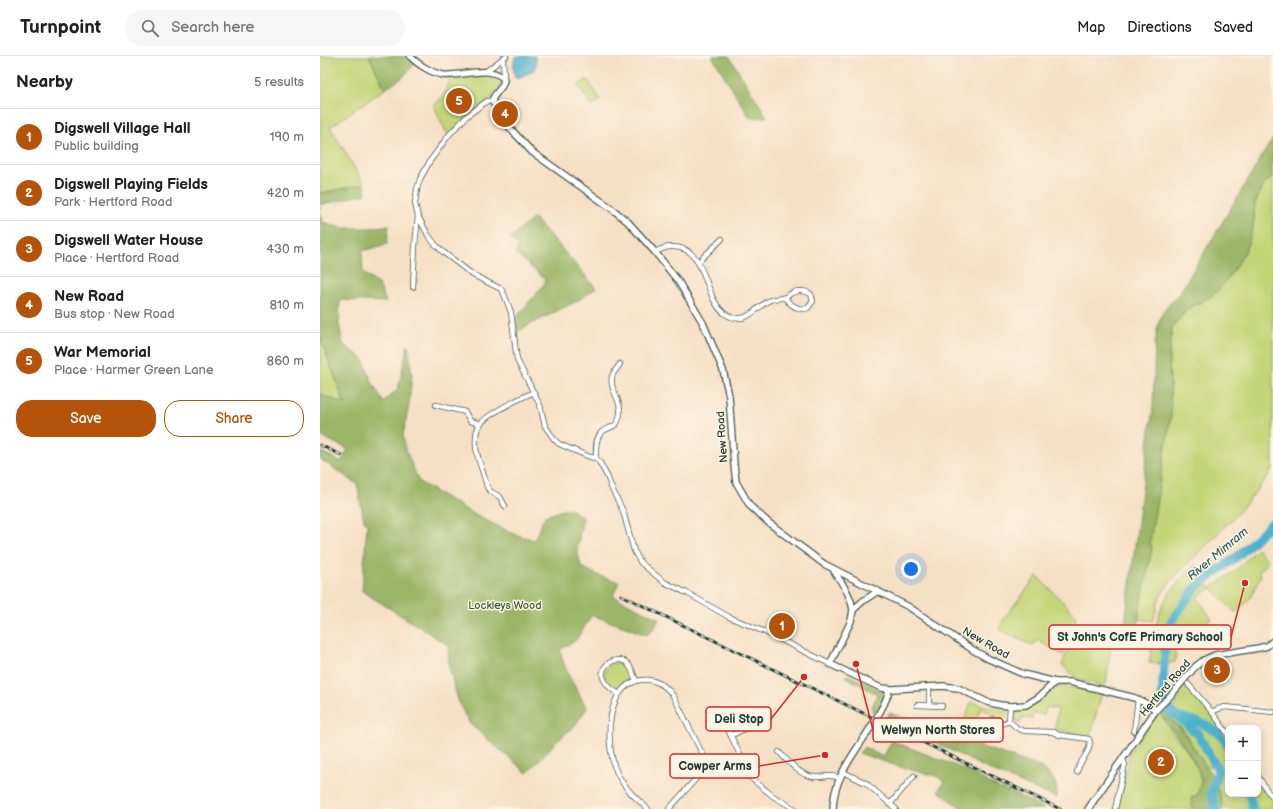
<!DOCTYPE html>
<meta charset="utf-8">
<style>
:root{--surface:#fff;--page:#f6f6f6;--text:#222;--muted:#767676;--line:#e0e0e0;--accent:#b45309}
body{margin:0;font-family:"Balsamiq Sans",sans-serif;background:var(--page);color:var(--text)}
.controls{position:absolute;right:12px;bottom:12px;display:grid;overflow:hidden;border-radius:8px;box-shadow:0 2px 10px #0003}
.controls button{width:36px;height:36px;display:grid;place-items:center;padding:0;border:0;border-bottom:1px solid var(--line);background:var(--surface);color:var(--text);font:20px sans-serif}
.you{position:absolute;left:591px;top:513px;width:14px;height:14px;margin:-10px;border:3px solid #fff;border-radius:50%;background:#1a73e8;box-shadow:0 0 0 6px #1a73e833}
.badge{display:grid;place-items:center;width:26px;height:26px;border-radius:50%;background:var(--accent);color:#fff;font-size:13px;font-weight:700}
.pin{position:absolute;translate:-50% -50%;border:2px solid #fff;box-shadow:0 1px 4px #0006}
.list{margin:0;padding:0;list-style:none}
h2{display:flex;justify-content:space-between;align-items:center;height:52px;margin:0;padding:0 16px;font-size:17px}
h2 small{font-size:13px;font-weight:400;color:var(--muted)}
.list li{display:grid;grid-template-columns:26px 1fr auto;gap:12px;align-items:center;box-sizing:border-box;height:56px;padding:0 16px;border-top:1px solid var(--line)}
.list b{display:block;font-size:15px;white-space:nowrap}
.list p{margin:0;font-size:13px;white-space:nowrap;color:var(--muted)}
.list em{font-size:13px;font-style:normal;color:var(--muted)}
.actions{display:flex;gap:8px;padding:12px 16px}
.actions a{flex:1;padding:9px 0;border:1px solid var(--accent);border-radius:16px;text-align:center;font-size:14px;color:var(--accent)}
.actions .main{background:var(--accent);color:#fff}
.icon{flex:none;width:22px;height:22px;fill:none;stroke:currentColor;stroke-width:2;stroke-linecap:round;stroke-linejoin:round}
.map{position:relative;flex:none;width:953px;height:753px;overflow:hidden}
header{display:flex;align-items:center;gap:24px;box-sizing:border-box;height:56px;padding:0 20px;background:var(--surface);border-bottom:1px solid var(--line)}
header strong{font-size:19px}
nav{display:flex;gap:22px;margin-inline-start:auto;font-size:14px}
.search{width:280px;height:36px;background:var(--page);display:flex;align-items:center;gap:10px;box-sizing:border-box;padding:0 14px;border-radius:22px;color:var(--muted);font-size:15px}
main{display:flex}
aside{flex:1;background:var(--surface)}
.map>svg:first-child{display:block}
</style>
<header>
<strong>Turnpoint</strong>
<div class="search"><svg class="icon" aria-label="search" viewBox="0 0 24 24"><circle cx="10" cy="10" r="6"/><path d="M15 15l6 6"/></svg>Search here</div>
<nav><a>Map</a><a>Directions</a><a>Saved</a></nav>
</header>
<main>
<aside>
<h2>Nearby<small>5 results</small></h2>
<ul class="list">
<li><span class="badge">1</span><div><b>Digswell Village Hall</b><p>Public building</p></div><em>190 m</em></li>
<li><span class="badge">2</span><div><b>Digswell Playing Fields</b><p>Park · Hertford Road</p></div><em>420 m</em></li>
<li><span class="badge">3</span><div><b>Digswell Water House</b><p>Place · Hertford Road</p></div><em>430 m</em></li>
<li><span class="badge">4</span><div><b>New Road</b><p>Bus stop · New Road</p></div><em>810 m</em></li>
<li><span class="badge">5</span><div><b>War Memorial</b><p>Place · Harmer Green Lane</p></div><em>860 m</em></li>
</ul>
<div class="actions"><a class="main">Save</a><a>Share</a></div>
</aside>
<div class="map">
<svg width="953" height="753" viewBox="0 0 953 753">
<rect width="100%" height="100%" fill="#fcf5e5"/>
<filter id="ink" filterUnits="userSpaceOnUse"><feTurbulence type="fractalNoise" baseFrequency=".025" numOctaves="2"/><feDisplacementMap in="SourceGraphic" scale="8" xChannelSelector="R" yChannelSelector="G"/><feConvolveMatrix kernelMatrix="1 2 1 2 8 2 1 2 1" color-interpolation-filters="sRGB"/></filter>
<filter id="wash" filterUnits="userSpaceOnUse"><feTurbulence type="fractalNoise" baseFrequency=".012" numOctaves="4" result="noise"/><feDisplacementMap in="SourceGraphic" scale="16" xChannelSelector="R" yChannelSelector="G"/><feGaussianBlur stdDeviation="0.9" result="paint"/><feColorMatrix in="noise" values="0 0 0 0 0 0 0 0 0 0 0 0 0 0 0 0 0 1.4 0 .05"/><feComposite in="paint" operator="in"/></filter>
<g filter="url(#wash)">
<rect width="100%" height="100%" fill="#f6e0c5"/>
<g fill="#c4d578" stroke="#728956">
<polygon points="0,0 49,0 65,33 10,71 44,128 2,137 0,135"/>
<path d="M165,16L184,23L174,40L129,79L126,76L114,50C125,39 128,34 130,19Z"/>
<polygon points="267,23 281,44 272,50 258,30"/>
<polygon points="953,118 953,412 945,424 919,456 848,528 839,543 833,565 818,563 820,551 832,493 830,485 851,359 849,302 852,272 868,252 884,245 913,215 925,196 933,171 935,148 943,130 952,121"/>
<polygon points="0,281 25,349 0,338"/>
<path d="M937,493L947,503L945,506L947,508L939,515L941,519L931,541L916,557L891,532L877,542L892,563L881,568L879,573L883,582L875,586L873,583L869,584L870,588L859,592V593L854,595L856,601L855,606L846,608L829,607C832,591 834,574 839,559C844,539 861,523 875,509L891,532L915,515Z"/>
<polygon points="717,520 755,558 756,568 755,574 750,580 743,599 717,584 713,590 679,573 683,564"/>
<polygon points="758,571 770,572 770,576 792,580 787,621 785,632 757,623 742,609 753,581 757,576"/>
<path d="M297,606C307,607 309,613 313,622L311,625L298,634C284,626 278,613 297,606Z"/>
<path d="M743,630L763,633L782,637L770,681L735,673L738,653L726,651L724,659L714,657L712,663L702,661L701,666H698L695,664L694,658C698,652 704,653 711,650C723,644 729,632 743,630Z"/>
<polygon points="864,631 871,635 891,658 908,684 908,738 938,738 938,725 953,744 953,753 897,753 891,738 899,714 896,708 885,712 863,674 841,653"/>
<polygon points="651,646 685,655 687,656 687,661 683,664 679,664 667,655 660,653 656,667 641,675"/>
<polygon points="839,656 855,680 865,692 878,713 881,726 878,738 871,742 873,753 798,753 810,696"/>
</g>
<g fill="#9bb668" stroke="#5d7a4e">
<polygon points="49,0 90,0 96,6 82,22 65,33"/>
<polygon points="392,0 409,0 447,61 430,62"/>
<polygon points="953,82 952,121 943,130 935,147 933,171 925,196 913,215 898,235 884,245 868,252 852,272 849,302 851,359 830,485 832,493 820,551 817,576 804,574 833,351 835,287 838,269 841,260 847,250 854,244 864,230"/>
<polygon points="44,128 46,138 0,149 0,135 2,137"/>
<path d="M0,151L2,166L24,172H50L69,169L67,188L42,195L43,217L59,229L66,246L20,244L19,268L23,288L43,303L52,326L63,346L78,333L88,289L92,318L89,349L83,379L85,392L99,426L157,460L194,478L214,484L225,460L249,452L263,462L257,493L261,511L280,520L299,526L293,540L339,563L335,571L327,579L272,559L256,584L240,594C244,615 257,634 267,652L255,669L235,687L207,717L150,668L139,648L129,611L128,589L42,535L47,468L44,464L37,428L0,403V395L21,406L28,393L0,380V338L25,348L0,281Z"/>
<polygon points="214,162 229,178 276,232 257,245 197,275 196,262 225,227 225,223 195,197 198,190 190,182"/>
<polygon points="527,619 562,635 565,641 557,657 551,654 557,638 526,621"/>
<path d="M840,654L862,674L890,716L901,741L903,753H873L871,742L878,738C878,734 880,730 881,726C882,709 849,670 839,656Z"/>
<path d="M569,657L590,663L640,683L720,711C734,721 737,725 737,742L672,715L567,662Z"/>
<polygon points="572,685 646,714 678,732 695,738 725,753 643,753 618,735 624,725 616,720 577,710 539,697 544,691 563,701"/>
</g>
<path fill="#4eb2cd" stroke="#367880" d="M195,0H215C219,16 210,16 198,22L195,21L193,11Z"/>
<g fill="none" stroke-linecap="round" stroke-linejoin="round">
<g stroke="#4eb2cd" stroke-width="9">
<path d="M860,661C873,664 891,669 901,680C904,683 906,687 908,691"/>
<polyline points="929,738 933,753"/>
<polyline points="896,753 891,738 898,714 878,678 858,661 850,656 842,639 846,579 851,566 876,531 919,499 953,466"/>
</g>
</g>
</g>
<g filter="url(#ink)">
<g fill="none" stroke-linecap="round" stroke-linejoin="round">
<g stroke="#3f554a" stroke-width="6">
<g id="minor">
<polyline points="183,2 184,23"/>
<polyline points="165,16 186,0"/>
<polyline points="172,45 167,45 147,60 129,79 110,105 100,123 97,133 95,148 98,160 108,179 115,188 123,196 153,219 181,233 184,238 191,256 197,304 220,349 225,370 234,383 239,388 270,401 276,402 280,407 287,420 292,433 303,455 314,495 321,507 344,526 367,537 409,561 445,576 510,608"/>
<path d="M335,196C340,194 345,191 350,191C390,188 381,244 407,259C427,270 435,251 450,244C455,242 461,243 465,241C467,241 468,239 470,238C476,234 485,234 491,238L493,245L488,252C479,255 470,249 465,242"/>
<polyline points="378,206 402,183"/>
<polyline points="93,231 95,190 98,160"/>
<polyline points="116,349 145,356 150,365 161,368"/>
<path d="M276,402C276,395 275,384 280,378C286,369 298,376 300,357C302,343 287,332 293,318C295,315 298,311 300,308"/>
<path d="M185,450L180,441L170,435L167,431C164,416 154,398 156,382C156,379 157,373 159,370C165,358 201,342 214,336"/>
<polyline points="868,628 892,656 908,678"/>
<polyline points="609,631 609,649"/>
<path d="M299,638C263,617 296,595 308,608C312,613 314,619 316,625"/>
<polyline points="597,649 622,650"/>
<polyline points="892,656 898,653 905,651 953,656"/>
<polyline points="400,657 420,699 420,702 416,710"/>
<path d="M673,663C677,670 683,668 689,665L697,672L704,675L733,676L739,679L769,683C773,695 759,704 757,716"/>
<polyline points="689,665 690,650"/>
<polyline points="814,675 818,643"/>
<polyline points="412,679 424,673 435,657"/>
<path d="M459,696C469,706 480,720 495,721C505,721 510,718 520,722"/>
<polyline points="523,716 546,727 576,753"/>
<polyline points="938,720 948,736 953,741"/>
<polyline points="570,748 594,720"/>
<path d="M328,753C317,743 305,733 298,719C284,692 283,620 329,624C341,626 349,632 355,643L388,709"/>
<path d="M349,753L388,709C397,704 407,704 416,710L453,740L475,753"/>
<polyline points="795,753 805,708 803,704"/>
</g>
</g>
<g stroke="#3f554a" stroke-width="8">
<g id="tertiary">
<path d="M90,0C97,8 112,17 123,19C141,21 170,8 184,23C184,33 174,36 172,45L189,71L212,96L291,152L308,166L335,196L358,225L383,267L403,314L409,340L414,409L416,426L430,450L449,467L504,508L589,551L653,594L669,603L703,618L735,626"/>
<path d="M513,513C521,527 531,538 533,554"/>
<polyline points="558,535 543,545 533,554 531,565 510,608 561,632 572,633 623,630 638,632 667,646 680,649 690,650 706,649 719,641 735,626 750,626 815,642 829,649 836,654"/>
<path d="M513,753C513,718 541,690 557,661C562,652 568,643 569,633"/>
<polyline points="768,753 836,654 851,639 875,611 884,604 895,599 939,592 947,590 953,585"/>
</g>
</g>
<use href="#minor" stroke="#fff" stroke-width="4.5"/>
<use href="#tertiary" stroke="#fff" stroke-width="5.5"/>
<g stroke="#1f3d34" stroke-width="3">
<g id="rail">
<polyline points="0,389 21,399"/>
<polyline points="301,539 740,753"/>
</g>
</g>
<use href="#rail" stroke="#fcf5e5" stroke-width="1.5" stroke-dasharray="4.5" stroke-linecap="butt"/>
</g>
</g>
<g text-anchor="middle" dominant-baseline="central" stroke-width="3" stroke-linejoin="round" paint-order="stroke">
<g font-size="11" fill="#1f3d34" stroke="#fcf5e5">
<text transform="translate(402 381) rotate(-94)">New Road</text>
<text transform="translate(666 587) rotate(30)">New Road</text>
<text transform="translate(845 632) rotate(-49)">Hertford Road</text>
</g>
<g font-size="11" fill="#405b42" stroke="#fcf5e5">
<text x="185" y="549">Lockleys Wood</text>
</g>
<g font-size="12" font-style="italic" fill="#2d6062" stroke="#fcf5e5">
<text transform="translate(898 498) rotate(-40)">River Mimram</text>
</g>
</g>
<path fill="none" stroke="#d62828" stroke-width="1.5" d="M925 527L911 581M484 621L451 663M536 608L553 674M505 699L439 710"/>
<g fill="#d62828" stroke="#fcf5e5" stroke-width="1.5">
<circle cx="925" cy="527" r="4"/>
<circle cx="484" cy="621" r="4"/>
<circle cx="536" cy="608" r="4"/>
<circle cx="505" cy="699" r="4"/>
</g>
<g fill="#fcf5e5" stroke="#d62828" stroke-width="1.5">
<rect x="729" y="569" width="182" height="24" rx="4"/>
<rect x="386" y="651" width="65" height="24" rx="4"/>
<rect x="553" y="662" width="130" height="24" rx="4"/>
<rect x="350" y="698" width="89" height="24" rx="4"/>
</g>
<g font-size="12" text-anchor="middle" font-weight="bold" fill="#1f3d34">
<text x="820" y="585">St John's CofE Primary School</text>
<text x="419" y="667">Deli Stop</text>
<text x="618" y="678">Welwyn North Stores</text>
<text x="395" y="714">Cowper Arms</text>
</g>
</svg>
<div class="controls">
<button>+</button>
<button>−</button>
</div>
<div class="you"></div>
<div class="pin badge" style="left:462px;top:570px">1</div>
<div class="pin badge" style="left:841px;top:706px">2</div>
<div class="pin badge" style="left:897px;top:614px">3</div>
<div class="pin badge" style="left:185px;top:58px">4</div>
<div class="pin badge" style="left:139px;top:45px">5</div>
</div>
</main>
